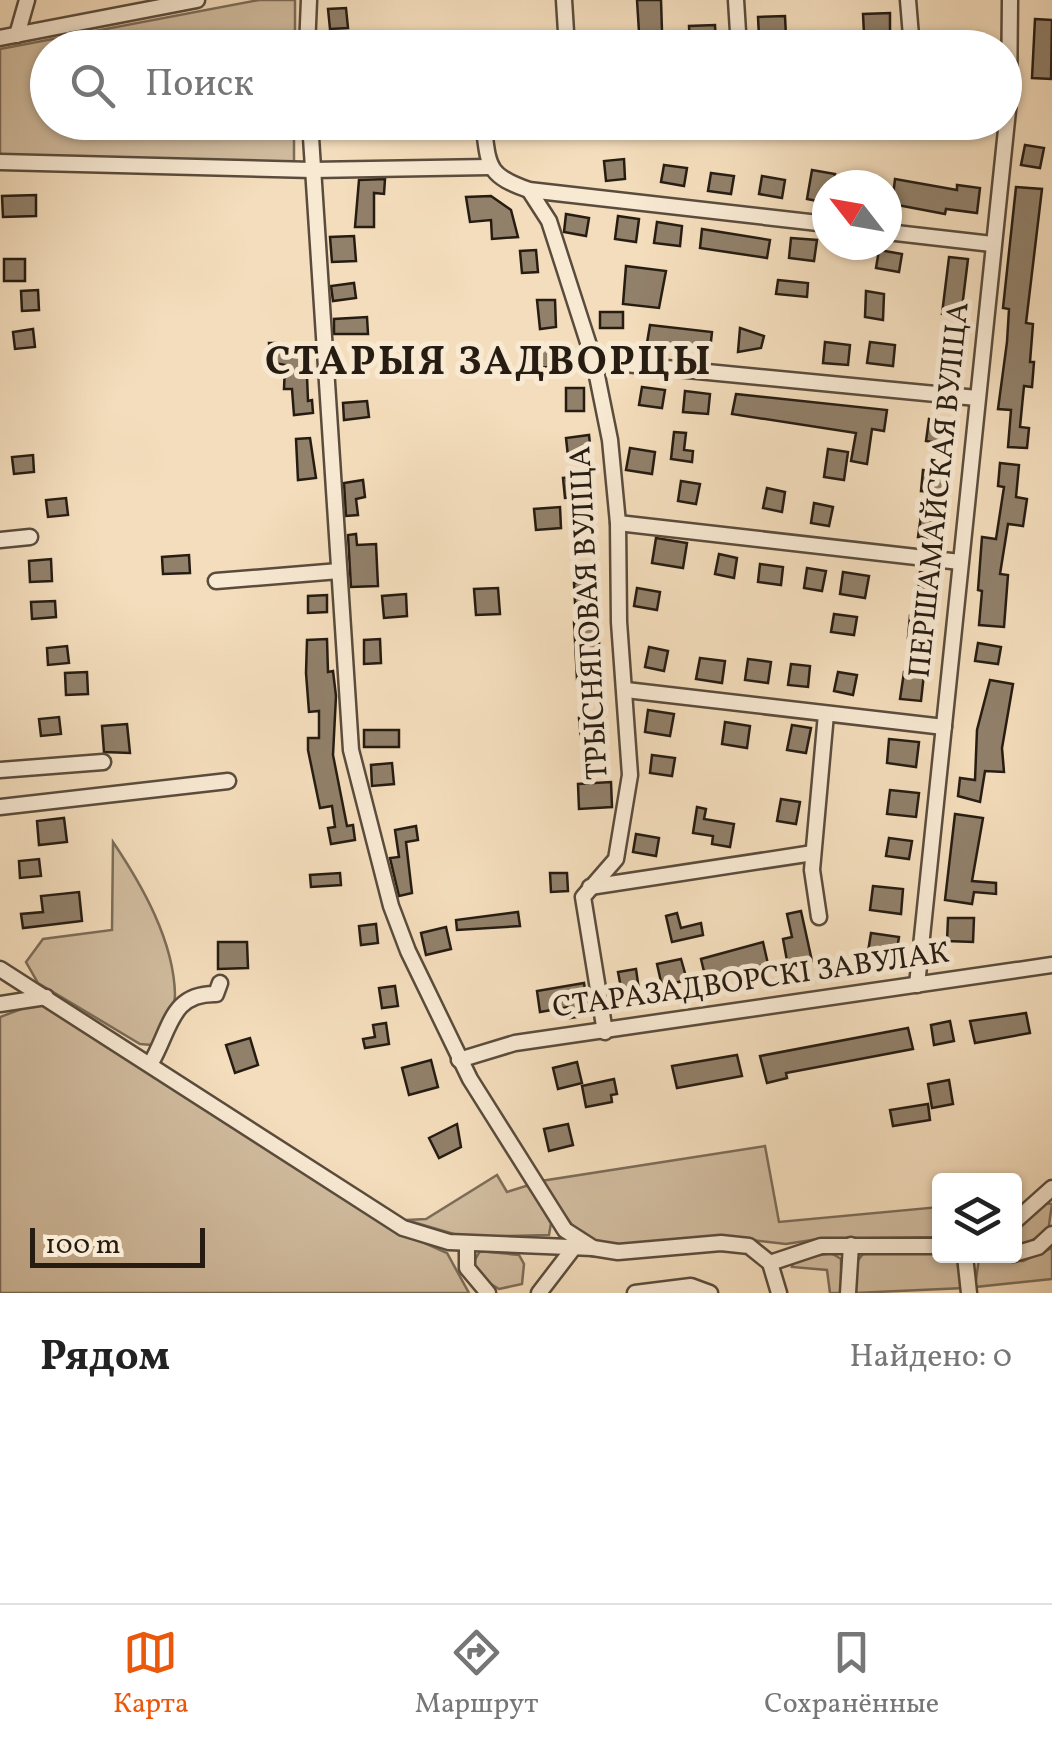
<!DOCTYPE html>
<html lang="ru">
<meta charset="utf-8">
<style>
:root{--surface:#fff;--page:#f2f2f2;--text:#222;--muted:#767676;--line:#e0e0e0;--accent:#ea580c}
body{margin:0;font-family:Vollkorn,serif;background:var(--page);color:var(--text)}
.controls{position:absolute;right:30px;bottom:30px;display:grid;overflow:hidden;border-radius:10px;box-shadow:0 2px 8px #0004}
.controls button{width:90px;height:90px;display:grid;place-items:center;padding:0;border:0;border-bottom:2px solid var(--line);background:var(--surface);color:var(--text);font:50px sans-serif}
.compass{position:absolute;left:812px;top:170px;width:90px;height:90px;border-radius:50%;background:var(--surface);box-shadow:0 2px 8px #0004;rotate:301deg}
.scale{position:absolute;left:30px;bottom:25px;width:175px;box-sizing:border-box;padding-left:10px;border:5px solid #261c12;border-top:0;font-size:28px;line-height:35px;white-space:nowrap;color:#261c12;-webkit-text-stroke:8px #f8e9d3;paint-order:stroke}
.list{margin:0;padding:0;list-style:none}
h2{display:flex;justify-content:space-between;align-items:center;height:130px;margin:0;padding:0 40px;font-size:42px}
h2 small{font-size:32px;font-weight:400;color:var(--muted)}
.icon{flex:none;width:55px;height:55px;fill:none;stroke:currentColor;stroke-width:2;stroke-linecap:round;stroke-linejoin:round}
.map{position:relative;flex:none;width:1052px;height:1293px;overflow:hidden}
.search{position:absolute;background:var(--surface);box-shadow:0 2px 8px #0004;left:30px;right:30px;top:30px;height:110px;display:flex;align-items:center;gap:25px;box-sizing:border-box;padding:0 35px;border-radius:55px;color:var(--muted);font-size:38px}
.sheet{height:310px;background:var(--surface)}
nav{display:flex;justify-content:space-around;align-items:center;box-sizing:border-box;height:140px;border-top:2px solid var(--line);background:var(--surface);font-size:28px;color:var(--muted)}
nav a{display:grid;justify-items:center;gap:5px}
nav .on{color:var(--accent)}
.map>svg:first-child{display:block}
</style>
<div class="map">
<svg width="1052" height="1293" viewBox="0 0 1052 1293">
<rect width="100%" height="100%" fill="#f4ddbc"/>
<filter id="stains"><feTurbulence type="fractalNoise" baseFrequency=".002" numOctaves="4"/><feColorMatrix values="0 0 0 0 .2 0 0 0 0 .09 0 0 0 0 .02 0 0 0 .5 -.17"/></filter>
<radialGradient id="worn" r=".72"><stop offset=".6" stop-color="#630" stop-opacity="0"/><stop offset="1" stop-color="#630" stop-opacity=".3"/></radialGradient>
<g fill="#d1bc9f" stroke="#7c6c58" stroke-width="2.5">
<polygon points="259,0 295,0 295,47 48,48 48,122 294,123 294,165 0,155 0,49"/>
<path d="M113,842C142,885 174,941 175,995C175,1010 159,1031 152,1045L140,1044L38,983L26,962L43,939L112,930Z"/>
<polygon points="32,1005 51,1006 404,1234 447,1253 469,1293 0,1293 0,1017"/>
<polygon points="765,1146 779,1222 939,1207 939,1237 818,1239 786,1244 718,1236 614,1246 594,1241 574,1228 541,1181"/>
<polygon points="497,1175 507,1192 529,1185 551,1223 549,1235 464,1237 406,1220 426,1219"/>
<polygon points="1045,1203 1052,1204 1048,1232 1015,1249 1015,1226"/>
<polygon points="1052,1248 1052,1279 975,1287 979,1258 1023,1261"/>
<polygon points="939,1250 940,1256 958,1258 964,1288 854,1293 856,1263 863,1254"/>
<polygon points="480,1251 519,1255 524,1264 522,1284 499,1289 481,1278 473,1263"/>
<polygon points="831,1253 841,1259 841,1293 830,1293 827,1270 792,1267 794,1260"/>
</g>
<g fill="#91806a" stroke="#261c12" stroke-width="2.5">
<polygon points="637,0 661,0 662,31 639,32"/>
<polygon points="346,8 348,28 330,29 328,9"/>
<polygon points="890,13 890,33 864,34 863,14"/>
<polygon points="785,16 786,36 759,37 758,17"/>
<polygon points="1035,19 1052,20 1051,79 1032,78"/>
<polygon points="715,25 716,45 690,46 689,26"/>
<polygon points="1025,145 1044,148 1040,168 1021,165"/>
<polygon points="624,159 625,179 606,181 604,161"/>
<polygon points="664,165 687,168 684,186 661,182"/>
<polygon points="812,170 835,174 833,185 827,185 827,203 807,199"/>
<polygon points="711,173 734,176 731,194 708,191"/>
<polygon points="762,176 785,180 782,198 759,194"/>
<polygon points="385,179 384,194 374,193 374,227 355,227 359,180"/>
<polygon points="895,179 957,190 957,185 980,188 977,213 946,209 945,214 892,204"/>
<polygon points="1016,187 1042,189 1026,323 1033,324 1030,362 1034,362 1032,387 1024,386 1020,427 1029,428 1027,448 1008,447 1011,410 998,409 1007,342 1009,309 1003,308"/>
<polygon points="36,195 36,216 3,217 2,196"/>
<polygon points="491,196 511,210 518,237 492,239 491,220 470,222 466,197"/>
<polygon points="566,214 589,218 586,236 564,232"/>
<polygon points="618,216 639,219 636,242 615,239"/>
<polygon points="657,222 682,226 680,246 654,243"/>
<polygon points="702,229 770,240 767,258 700,248"/>
<polygon points="354,236 356,261 332,262 330,237"/>
<polygon points="791,238 817,240 814,261 789,258"/>
<polygon points="536,250 538,272 522,273 520,251"/>
<polygon points="879,250 902,254 899,272 876,268"/>
<polygon points="949,257 968,259 961,316 942,314"/>
<rect x="4" y="259" width="21" height="22"/>
<polygon points="626,266 666,271 659,308 623,304"/>
<polygon points="778,280 808,283 807,297 776,294"/>
<polygon points="354,283 356,298 333,301 331,286"/>
<polygon points="38,290 39,310 22,311 21,291"/>
<polygon points="866,291 884,294 883,320 865,317"/>
<polygon points="537,300 555,300 556,327 540,329"/>
<rect x="600" y="312" width="23" height="16"/>
<polygon points="367,317 368,334 334,334 334,319"/>
<polygon points="650,325 712,332 710,350 647,343"/>
<polygon points="740,328 764,336 761,348 738,352"/>
<polygon points="33,329 35,347 15,349 13,332"/>
<polygon points="825,342 850,345 848,365 823,363"/>
<polygon points="870,342 895,345 893,366 867,363"/>
<polygon points="269,343 283,343 283,352 306,352 308,401 312,400 313,413 294,415 292,389 284,389 285,365 270,362"/>
<polygon points="555,345 556,367 524,368 523,347"/>
<polygon points="940,360 959,363 955,383 937,379"/>
<polygon points="642,387 665,390 662,408 639,405"/>
<rect x="566" y="388" width="18" height="23"/>
<polygon points="685,391 710,394 708,414 683,412"/>
<polygon points="736,394 887,410 884,431 872,429 867,464 851,461 856,433 732,414"/>
<polygon points="367,401 369,417 344,420 343,403"/>
<polygon points="929,419 954,424 951,445 926,441"/>
<polygon points="674,432 686,433 684,450 693,451 692,462 671,459"/>
<polygon points="589,435 591,453 568,456 566,438"/>
<polygon points="310,438 316,478 298,480 296,439"/>
<polygon points="630,448 655,452 652,474 626,470"/>
<polygon points="828,449 848,452 844,480 824,477"/>
<polygon points="33,455 34,472 14,474 12,457"/>
<polygon points="1000,463 1019,465 1016,497 1027,499 1023,526 1008,524 1000,574 1008,575 1004,627 979,625 982,591 978,590 982,537 996,539 1004,487 998,486"/>
<polygon points="923,470 948,473 946,493 921,491"/>
<polygon points="592,476 593,496 565,498 563,478"/>
<polygon points="363,480 365,497 356,499 358,515 346,516 344,483"/>
<polygon points="681,481 700,484 696,504 678,501"/>
<polygon points="767,488 785,492 782,512 763,508"/>
<polygon points="66,498 68,515 48,517 46,500"/>
<polygon points="814,503 833,507 829,526 811,523"/>
<polygon points="560,507 561,528 536,530 534,509"/>
<polygon points="921,516 946,519 944,539 918,537"/>
<polygon points="356,534 357,545 376,544 378,586 351,587 348,535"/>
<polygon points="656,538 687,543 683,568 652,563"/>
<polygon points="719,554 737,558 734,578 715,574"/>
<polygon points="189,555 190,573 163,574 162,557"/>
<polygon points="51,559 52,581 30,582 29,561"/>
<polygon points="760,564 783,567 781,585 758,582"/>
<polygon points="807,568 826,571 822,591 804,588"/>
<polygon points="843,572 869,576 865,598 840,594"/>
<polygon points="920,572 939,574 937,594 918,592"/>
<polygon points="595,582 597,601 575,603 574,583"/>
<polygon points="498,588 500,614 476,615 474,589"/>
<polygon points="637,588 660,592 657,610 634,606"/>
<polygon points="406,594 407,616 384,618 382,596"/>
<polygon points="327,595 327,612 308,613 308,596"/>
<polygon points="55,601 56,617 32,619 31,602"/>
<polygon points="834,614 857,617 854,635 831,632"/>
<polygon points="910,616 928,618 926,639 908,638"/>
<polygon points="597,620 602,676 577,679 574,622"/>
<polygon points="327,639 328,672 333,671 336,696 333,755 347,826 353,825 355,840 331,844 328,828 335,827 332,806 320,808 308,750 308,738 319,738 319,711 309,712 306,673 307,640"/>
<polygon points="380,639 381,663 364,664 364,640"/>
<polygon points="978,643 1001,647 998,664 975,661"/>
<polygon points="67,646 69,663 48,665 47,648"/>
<polygon points="649,647 668,651 664,671 645,667"/>
<polygon points="700,658 725,661 722,683 696,679"/>
<polygon points="748,659 771,662 768,683 745,680"/>
<polygon points="791,664 810,666 808,687 788,685"/>
<polygon points="87,672 88,694 66,695 65,673"/>
<polygon points="838,672 857,675 853,695 834,691"/>
<polygon points="904,672 924,674 921,701 900,699"/>
<polygon points="990,680 1013,684 1002,748 1004,772 985,771 980,802 958,796 960,778 975,780 977,730"/>
<polygon points="648,710 674,714 670,736 645,732"/>
<polygon points="605,716 606,737 581,739 579,718"/>
<polygon points="59,717 61,734 41,736 39,719"/>
<polygon points="725,722 750,726 747,748 722,744"/>
<polygon points="127,724 130,753 104,752 102,726"/>
<polygon points="792,725 811,728 806,753 787,750"/>
<rect x="364" y="730" width="35" height="17"/>
<polygon points="889,739 919,742 916,767 887,763"/>
<polygon points="652,755 675,758 672,776 650,773"/>
<polygon points="392,763 394,784 372,786 371,765"/>
<polygon points="611,782 612,807 579,809 578,784"/>
<polygon points="890,790 919,793 916,817 887,814"/>
<polygon points="781,799 800,802 796,824 777,821"/>
<polygon points="697,807 706,809 704,819 734,824 730,847 712,844 713,836 693,833"/>
<polygon points="955,814 983,818 972,881 996,883 996,894 974,892 972,904 945,900"/>
<polygon points="64,818 67,842 39,845 37,821"/>
<polygon points="416,826 418,840 406,842 412,893 399,896 390,858 399,857 395,830"/>
<polygon points="636,834 659,838 656,856 633,852"/>
<polygon points="889,838 912,841 909,859 886,856"/>
<polygon points="39,859 41,876 20,878 19,861"/>
<polygon points="340,873 341,885 311,887 310,875"/>
<polygon points="550,873 567,873 568,891 551,892"/>
<polygon points="873,886 903,889 901,914 870,910"/>
<polygon points="79,892 82,921 23,928 21,914 43,912 41,896"/>
<polygon points="801,911 812,961 788,966 783,939 792,937 787,914"/>
<polygon points="518,912 520,926 457,930 456,920"/>
<polygon points="677,913 681,928 701,923 703,935 672,942 666,916"/>
<polygon points="948,918 974,918 973,942 947,941"/>
<polygon points="376,924 378,943 361,945 359,926"/>
<polygon points="446,927 451,949 426,955 421,933"/>
<polygon points="871,933 899,937 896,956 868,952"/>
<polygon points="218,942 247,942 248,968 218,969"/>
<polygon points="763,942 768,964 706,980 701,959"/>
<polygon points="681,959 687,980 662,986 657,964"/>
<polygon points="636,969 639,990 622,993 618,972"/>
<polygon points="584,983 589,1015 570,1018 569,1007 540,1012 537,991"/>
<polygon points="395,986 398,1006 382,1008 379,988"/>
<polygon points="1026,1013 1030,1033 975,1043 970,1021"/>
<polygon points="950,1021 954,1041 934,1045 931,1025"/>
<polygon points="386,1023 389,1044 365,1048 363,1039 375,1037 373,1025"/>
<polygon points="908,1028 913,1049 786,1073 787,1078 767,1083 760,1056"/>
<polygon points="250,1038 258,1065 235,1073 226,1045"/>
<polygon points="737,1055 742,1076 677,1088 672,1066"/>
<polygon points="431,1060 438,1087 409,1095 402,1068"/>
<polygon points="577,1062 582,1083 558,1089 553,1068"/>
<polygon points="614,1079 617,1094 611,1095 612,1102 586,1107 582,1086"/>
<polygon points="949,1080 953,1104 932,1108 928,1084"/>
<polygon points="928,1104 930,1120 893,1126 890,1110"/>
<polygon points="457,1124 461,1147 439,1158 429,1138"/>
<polygon points="568,1124 573,1145 549,1151 544,1129"/>
</g>
<g fill="none" stroke-linecap="round" stroke-linejoin="round">
<g stroke="#5a4c3c" stroke-width="19">
<g id="minor">
<polyline points="564,0 567,48"/>
<polyline points="736,0 739,48"/>
<polyline points="908,0 912,48"/>
<polyline points="17,35 27,0"/>
<polyline points="0,38 197,0"/>
<polyline points="307,48 309,0"/>
<polyline points="310,122 351,750 391,906 408,951 470,1079 565,1230 593,1248 618,1252 721,1243 749,1246 770,1263 779,1293"/>
<path d="M483,122C489,165 485,175 529,190L827,224"/>
<polyline points="0,162 312,170 489,167"/>
<polyline points="529,190 549,221 594,361 610,440 618,523 619,622 630,775 616,859 583,897 605,1032"/>
<polyline points="887,232 992,244"/>
<polyline points="594,361 977,398"/>
<polyline points="618,523 960,562"/>
<polyline points="0,540 30,537"/>
<polyline points="216,581 339,571"/>
<polyline points="626,690 944,727"/>
<polyline points="0,770 103,762"/>
<polyline points="0,807 228,781"/>
<polyline points="590,887 813,853"/>
<polyline points="819,917 812,870 826,714"/>
<polyline points="0,969 403,1228 449,1242 593,1248"/>
<polyline points="917,985 1009,101 1010,0"/>
<polyline points="0,1004 46,997"/>
<polyline points="459,1060 515,1043 1052,965"/>
<path d="M151,1063C171,1028 171,993 216,994L220,983"/>
<polyline points="1014,1222 1052,1188"/>
<polyline points="467,1244 467,1268 488,1293"/>
<polyline points="1014,1254 1038,1247 1052,1234"/>
<polyline points="965,1256 969,1293"/>
<polyline points="770,1263 821,1246 940,1246"/>
<polyline points="539,1293 572,1250"/>
<polyline points="635,1293 691,1286 710,1293"/>
<polyline points="848,1293 851,1245"/>
</g>
</g>
<use href="#minor" stroke="#f8e9d3" stroke-width="14"/>
</g>
<g text-anchor="middle" dominant-baseline="central" stroke-width="10" stroke-linejoin="round" paint-order="stroke">
<g font-size="30" fill="#261c12" stroke="#f8e9d3">
<text transform="translate(940 490) rotate(-84)">ПЕРШАМАЙСКАЯ ВУЛІЦА</text>
<text transform="translate(590 613) rotate(-93)">ТРЫСНЯГОВАЯ ВУЛІЦА</text>
<text transform="translate(751 981) rotate(-8)">СТАРАЗАДВОРСКІ ЗАВУЛАК</text>
</g>
<g font-size="40" font-weight="bold" letter-spacing="2.5" fill="#261c12" stroke="#f8e9d3">
<text x="489" y="364">СТАРЫЯ ЗАДВОРЦЫ</text>
</g>
</g>
<rect width="100%" height="100%" filter="url(#stains)"/>
<rect width="100%" height="100%" fill="url(#worn)"/>
</svg>
<div class="controls">
<button><svg class="icon" aria-label="layers" viewBox="0 0 24 24"><path d="M12 4l9 5-9 5-9-5zM3 14l9 5 9-5"/></svg></button>
</div>
<svg class="compass" viewBox="-18 -18 36 36"><path d="M0-13l5 13h-10z" fill="#e53935"/><path d="M0 13l5-13h-10z" fill="#767676"/></svg>
<div class="scale">100 m</div>
<div class="search"><svg class="icon" aria-label="search" viewBox="0 0 24 24"><circle cx="10" cy="10" r="6"/><path d="M15 15l6 6"/></svg>Поиск</div>
</div>
<section class="sheet">
<h2>Рядом<small>Найдено: 0</small></h2>
<ul class="list">
</ul>
</section>
<nav>
<a class="on"><svg class="icon" aria-label="map" viewBox="0 0 24 24"><path d="M3 6l6-2 6 2 6-2v14l-6 2-6-2-6 2zM9 4v14M15 6v14"/></svg>Карта</a>
<a><svg class="icon" aria-label="directions" viewBox="0 0 24 24"><path d="M12 3l9 9-9 9-9-9zM9 14v-3h6M13 9l2 2-2 2"/></svg>Маршрут</a>
<a><svg class="icon" aria-label="saved" viewBox="0 0 24 24"><path d="M7 4h10v16l-5-4-5 4z"/></svg>Сохранённые</a>
</nav>
